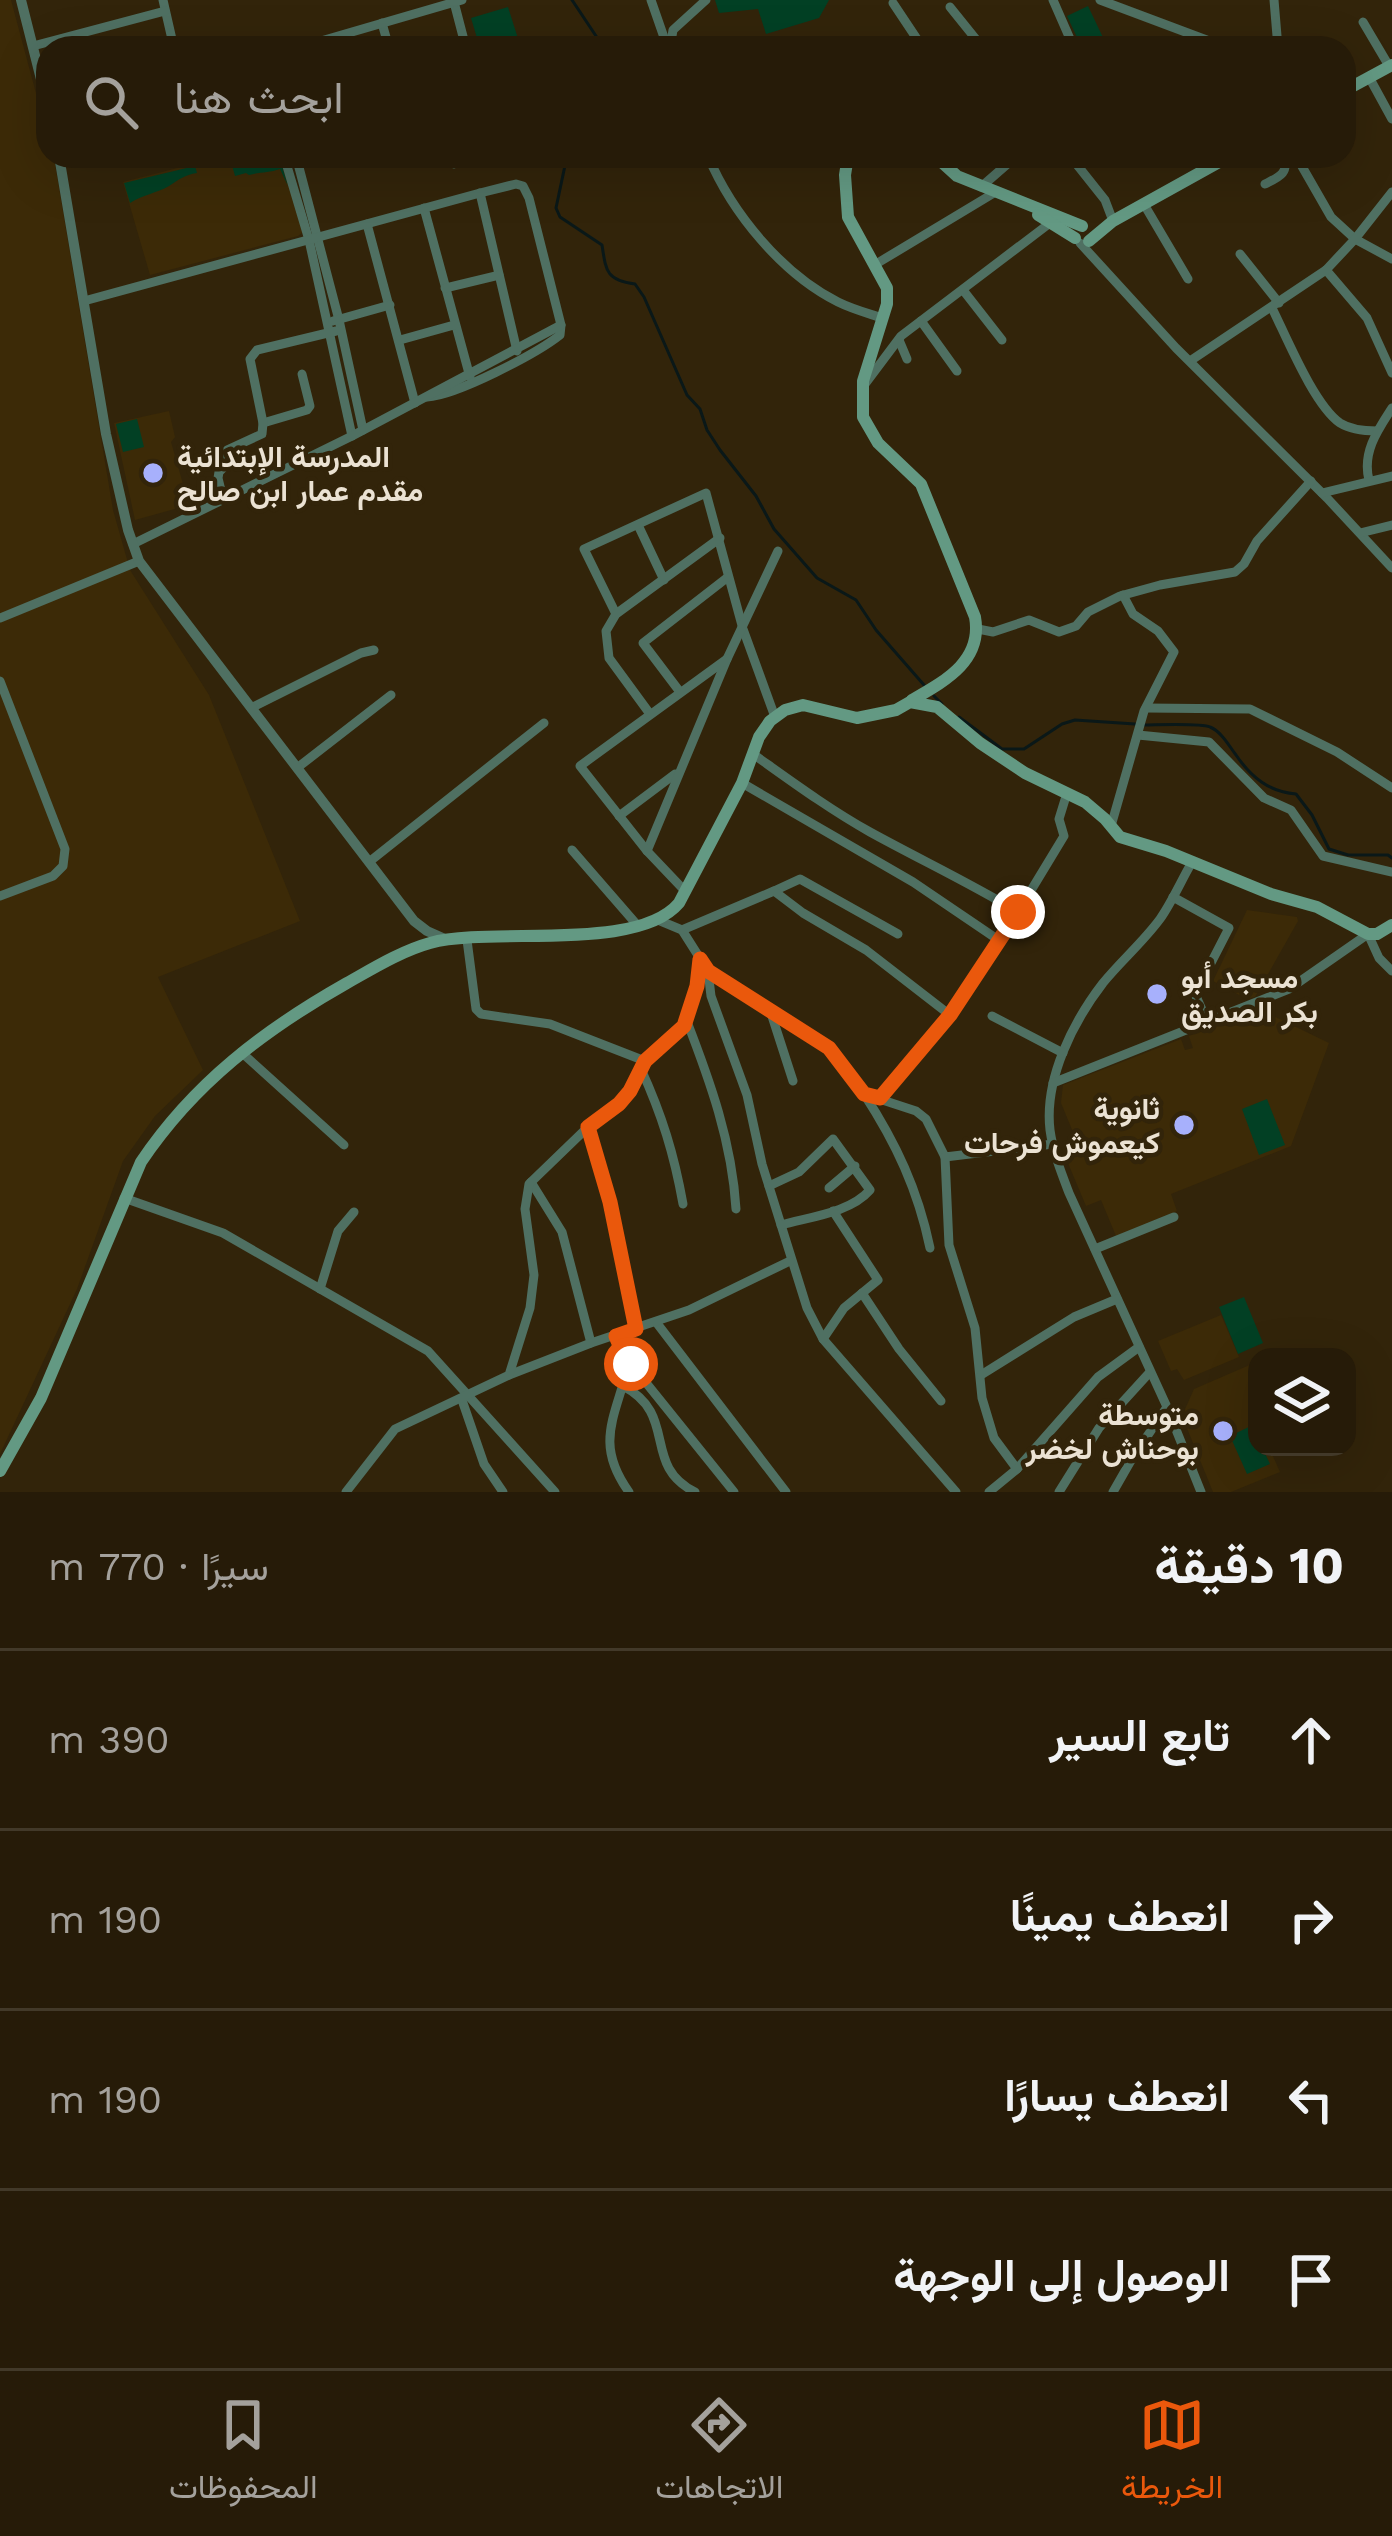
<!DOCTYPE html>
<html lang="ar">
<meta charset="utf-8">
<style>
:root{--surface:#261b08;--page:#322816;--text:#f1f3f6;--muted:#a4a19c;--line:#423929;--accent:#ea580c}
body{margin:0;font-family:"Work Sans",Vazirmatn,sans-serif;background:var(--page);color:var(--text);direction:rtl}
.controls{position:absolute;right:36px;bottom:36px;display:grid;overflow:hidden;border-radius:24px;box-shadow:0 12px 48px #0002}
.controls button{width:108px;height:108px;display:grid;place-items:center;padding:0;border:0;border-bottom:3px solid var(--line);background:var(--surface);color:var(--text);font:60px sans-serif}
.stop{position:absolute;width:36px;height:36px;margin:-27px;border:9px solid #ea580c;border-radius:50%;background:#fff}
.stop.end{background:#ea580c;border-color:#fff;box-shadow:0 3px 12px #0008}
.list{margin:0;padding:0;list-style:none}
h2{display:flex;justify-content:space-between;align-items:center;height:156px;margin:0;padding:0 48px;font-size:51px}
h2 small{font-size:39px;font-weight:400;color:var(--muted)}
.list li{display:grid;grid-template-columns:78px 1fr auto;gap:36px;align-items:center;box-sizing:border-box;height:180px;padding:0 48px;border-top:3px solid var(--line)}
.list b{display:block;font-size:45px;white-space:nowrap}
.list em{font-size:39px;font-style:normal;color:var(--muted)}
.icon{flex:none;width:66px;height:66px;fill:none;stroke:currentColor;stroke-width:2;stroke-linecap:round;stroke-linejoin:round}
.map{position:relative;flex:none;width:1392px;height:1492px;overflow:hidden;direction:ltr}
.search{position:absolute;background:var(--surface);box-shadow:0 12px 48px #0002;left:36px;right:36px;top:36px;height:132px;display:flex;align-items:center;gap:30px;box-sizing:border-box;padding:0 42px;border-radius:36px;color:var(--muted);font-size:45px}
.sheet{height:876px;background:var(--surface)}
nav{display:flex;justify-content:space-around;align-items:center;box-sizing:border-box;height:168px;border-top:3px solid var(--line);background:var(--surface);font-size:33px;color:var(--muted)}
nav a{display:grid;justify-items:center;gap:6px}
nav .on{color:var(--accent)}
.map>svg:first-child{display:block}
</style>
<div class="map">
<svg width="1392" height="1492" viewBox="0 0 1392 1492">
<rect width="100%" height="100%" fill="#32240a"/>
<g fill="#3c2a07">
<polygon points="0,0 11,0 48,138 48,156 54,158 113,510 130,570 209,695 300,921 158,977 203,1070 155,1116 123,1161 77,1289 0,1454"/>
<polygon points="224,156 281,156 304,231 298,236 150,275 123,182"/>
<polygon points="169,411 175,437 171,442 189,505 135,520 114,423"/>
<polygon points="1247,910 1297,917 1298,921 1255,997 1247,999 1213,981"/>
<polygon points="1259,1009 1329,1043 1291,1146 1171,1194 1177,1211 1116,1236 1101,1200 1086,1206 1065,1156 1080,1149 1061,1103 1063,1085 1181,1039 1185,1050 1193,1048 1189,1036"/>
<polygon points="1221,1315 1239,1357 1184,1380 1177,1369 1171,1371 1158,1341"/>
<polygon points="1252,1364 1257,1376 1257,1447 1276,1447 1272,1454 1280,1472 1231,1492 1213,1492 1182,1416 1194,1389"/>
</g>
<g fill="#024024">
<polygon points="715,0 829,0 819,18 766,34 758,9 719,13"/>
<polygon points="1088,6 1108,48 1082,48 1067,16"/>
<polygon points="508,7 521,48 480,48 471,18"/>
<path d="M235,156H279L288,186L280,169C269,173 260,172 249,175L246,173L235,176L230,158Z"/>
<path d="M195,166L197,173C184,175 180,179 169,186C157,193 142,195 130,203L124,183Z"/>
<polygon points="137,419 144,447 123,452 116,424"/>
<polygon points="1267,1099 1285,1145 1259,1155 1242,1109"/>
<polygon points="1244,1297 1263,1343 1238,1354 1219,1307"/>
<polygon points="1253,1425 1257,1435 1257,1447 1262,1447 1270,1464 1247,1474 1230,1436"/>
</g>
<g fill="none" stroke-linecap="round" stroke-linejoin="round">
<g stroke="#0a1818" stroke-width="3">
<polyline points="572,0 604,48"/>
<path d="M567,156L556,208L560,217L602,245C606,271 606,280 635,284L644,297L687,395L700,409L707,430L720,450L756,496L774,529L817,578L856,600L876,630L924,685"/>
<polyline points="934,696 942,704"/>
<polyline points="959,717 1002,749 1024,749 1062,724 1075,720 1135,724"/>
<path d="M1144,725C1157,725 1201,723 1210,727C1222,732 1229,746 1236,755C1251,777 1269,792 1296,794L1312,815L1329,849L1348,855H1388L1392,858"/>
</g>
<g stroke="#4f7062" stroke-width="9">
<polyline points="163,0 174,48"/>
<polyline points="651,0 667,46"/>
<polyline points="1053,0 1074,48"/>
<polyline points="1100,0 1228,48"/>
<polyline points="1274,0 1278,48"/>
<polyline points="454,2 466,48"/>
<polyline points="893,3 923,48"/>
<polyline points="950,7 983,48"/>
<polyline points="1363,22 1389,66"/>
<polyline points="382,23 389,48"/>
<polyline points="33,46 165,11"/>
<polyline points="297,48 462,0"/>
<polyline points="670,48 673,30 706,0"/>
<polyline points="1369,77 1392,119"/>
<polyline points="284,156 309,240 352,436"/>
<polyline points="296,156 339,320 363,430"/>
<polyline points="452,156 454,164"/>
<path d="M708,156C732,213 782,274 838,302C852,309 867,313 882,318"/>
<polyline points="1070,156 1105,200 1113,221"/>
<polyline points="1296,156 1331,217 1355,239 1392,259"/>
<path d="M1265,184C1279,177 1290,173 1283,156"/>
<polyline points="981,187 1012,160"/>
<polyline points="480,193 517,351"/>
<polyline points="1145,206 1188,279"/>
<polyline points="424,208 470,377"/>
<polyline points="367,224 415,403"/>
<polyline points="1080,243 1176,348 1327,498 1392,568"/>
<polyline points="1240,254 1279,303"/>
<polyline points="876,264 994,193"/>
<polyline points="1326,270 1367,318 1392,373"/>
<polyline points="445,288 499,275"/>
<polyline points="963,290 1002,340"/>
<path d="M84,301L480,193L516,184L523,186L529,198L561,325L560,335C536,354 457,395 427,397"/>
<path d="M1272,308C1287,338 1314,405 1340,423C1351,430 1365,431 1377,431"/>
<polyline points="333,321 390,305"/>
<polyline points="921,321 957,371"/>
<polyline points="400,340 454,325"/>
<polyline points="899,340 907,359"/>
<polyline points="1190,361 1326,270 1355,239 1392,192"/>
<polyline points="862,388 901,336 1050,223"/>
<polyline points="263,423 307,410 310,406 302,374"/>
<path d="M1369,480C1362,453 1377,431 1392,408"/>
<polyline points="1322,493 1392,476"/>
<polyline points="223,499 218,478 219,472 226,465 227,450 262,434 263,423 250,359 257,350 336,331"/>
<polyline points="638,525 664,580"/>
<polyline points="1360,533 1392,525"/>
<polyline points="133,544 352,436 561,325"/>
<polyline points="616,614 584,549 706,493 743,629 775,717"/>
<polyline points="0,618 139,561"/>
<polyline points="978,629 993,632 1029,620 1059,632 1076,626 1088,612 1120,596 1160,585 1235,572 1244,564 1257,541 1311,481"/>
<polyline points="0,681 65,849 63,866 53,876 0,896"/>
<polyline points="680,692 643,643 728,577"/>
<polyline points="251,708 361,653 374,650"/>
<polyline points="1146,708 1250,709 1337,752 1392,788"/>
<polyline points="650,714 609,658 606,631 616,614 720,538"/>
<polyline points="1138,735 1209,742 1264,798 1291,810 1323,856 1392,872"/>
<path d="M753,754C791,781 829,809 870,832C919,859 970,883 1018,912L1064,836L1059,819L1067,793"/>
<polyline points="297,768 391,695"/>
<polyline points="742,783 913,882 1000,941 1018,912"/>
<polyline points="619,816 675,774"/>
<polyline points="1111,826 1144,711 1174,652 1158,631 1133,614 1123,595"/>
<polyline points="572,850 638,926"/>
<polyline points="647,851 727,659 778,551"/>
<polyline points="369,862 544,723"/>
<path d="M1192,862C1181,881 1172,902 1160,919C1143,942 1121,961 1103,983C1073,1022 1044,1079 1050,1130C1053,1152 1061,1172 1069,1193L1167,1407L1201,1492"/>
<polyline points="685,891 647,851 580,766 727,659"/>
<polyline points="774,891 800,879 898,934"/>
<polyline points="1173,897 1229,928 1195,994 1208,1023"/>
<polyline points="658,920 682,930 708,971 782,1021 829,1048 864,1094 916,1111 926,1119 945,1157 1053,1144"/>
<polyline points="682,930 774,891 803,913 866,950 950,1015"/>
<polyline points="467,940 476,1009 481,1014 550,1024 645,1061"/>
<polyline points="708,971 711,996 747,1095 762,1164 807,1308 823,1339 956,1492"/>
<polyline points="771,1013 793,1081"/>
<polyline points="992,1016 1063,1053"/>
<path d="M686,1019C710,1081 732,1142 736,1209"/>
<polyline points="241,1052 344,1145"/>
<path d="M641,1069C662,1115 674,1154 683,1204"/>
<polyline points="1053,1083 1289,989 1368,934 1379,958 1392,971"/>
<path d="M864,1094C896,1143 918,1190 930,1248"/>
<polyline points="880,1098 950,1015 1000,941"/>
<polyline points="588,1127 610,1202 636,1329"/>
<polyline points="945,1157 949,1245 975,1328 982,1398 994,1438 1017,1469"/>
<polyline points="531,1182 562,1232 591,1343"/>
<path d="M769,1186L799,1172L833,1139L870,1190C850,1213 809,1217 781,1225"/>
<polyline points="829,1188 855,1166"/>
<polyline points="124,1198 223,1233 428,1351 555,1492"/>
<polyline points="1095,1249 1174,1217"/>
<polyline points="320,1289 338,1231 354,1212"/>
<polyline points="862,1293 899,1349 941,1401"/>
<polyline points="656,1322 786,1492"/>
<polyline points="616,1336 628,1364"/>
<polyline points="823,1339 844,1308 878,1280 833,1211"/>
<polygon points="629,1364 635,1370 630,1375 624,1370"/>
<polyline points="635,1369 734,1492"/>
<path d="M626,1374C613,1421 596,1446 629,1492"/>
<polyline points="509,1375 591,1343 689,1310 790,1261"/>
<polyline points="981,1375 1074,1317 1117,1299"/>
<path d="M623,1386C679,1415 641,1465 695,1492"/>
<polyline points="462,1400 484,1464 503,1492"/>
<polyline points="346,1492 395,1429 509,1375 530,1308 534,1275 525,1209 529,1184 588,1127 618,1104 630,1091 645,1061 684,1026 697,986 700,959"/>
<polyline points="989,1492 1017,1469 1098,1377 1139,1347"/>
<polyline points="1059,1492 1099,1428 1150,1372"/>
<polyline points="1113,1492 1133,1457 1167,1407"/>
</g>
<g stroke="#4f7062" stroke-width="10">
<polyline points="21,0 48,107"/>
<polyline points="59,156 106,434 128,530 139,561 414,921 427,931 445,939"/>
</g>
<g stroke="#639983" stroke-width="12">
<polyline points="1344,91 1392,65"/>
<path d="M848,156L845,175L848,217L887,288V304L863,381V417L878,443L921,484L975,617C983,661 945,681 912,700"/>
<polyline points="935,156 957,176 1082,226"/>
<polyline points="1038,215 1075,238"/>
<polyline points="1089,241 1113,221 1230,156"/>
<path d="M0,1471L41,1398L141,1162C194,1083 264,1030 347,983C372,969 401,951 430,943C492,926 637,953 679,903L742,783L759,737L770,721L785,710L803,705L857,718L896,710L910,702L937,707L980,743L1025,773L1085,802L1105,819L1120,837L1166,851L1271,894L1317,907L1368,934H1377L1392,925"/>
</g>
</g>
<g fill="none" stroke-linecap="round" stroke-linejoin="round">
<polyline stroke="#ea580c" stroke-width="15" points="631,1364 628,1364 616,1336 636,1329 610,1202 588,1127 619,1104 630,1091 645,1061 684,1026 697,986 700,959 708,971 829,1048 864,1094 880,1098 950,1015 1018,912"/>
</g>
<g fill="#a7b0fc" stroke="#32240a" stroke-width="4.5">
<circle cx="153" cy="473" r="12"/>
<circle cx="1157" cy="994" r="12"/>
<circle cx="1184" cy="1125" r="12"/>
<circle cx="1223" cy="1431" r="12"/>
</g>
<g text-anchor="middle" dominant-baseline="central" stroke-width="9" stroke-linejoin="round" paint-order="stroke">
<g font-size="30" font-weight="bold" fill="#ebe2d3" stroke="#32240a" text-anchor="start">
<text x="177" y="456">المدرسة الإبتدائية<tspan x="177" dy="34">مقدم عمار ابن صالح</tspan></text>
<text x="1181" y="977">مسجد أبو<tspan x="1181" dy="34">بكر الصديق</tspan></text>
<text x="1160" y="1108" text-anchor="end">ثانوية<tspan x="1160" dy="34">كيعموش فرحات</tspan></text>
<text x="1199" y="1414" text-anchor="end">متوسطة<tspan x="1199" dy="34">بوحناش لخضر</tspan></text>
</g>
</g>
</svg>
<div class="controls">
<button><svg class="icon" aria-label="layers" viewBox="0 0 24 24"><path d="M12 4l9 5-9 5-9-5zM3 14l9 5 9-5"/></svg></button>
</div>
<div class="stop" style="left:631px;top:1364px"></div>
<div class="stop end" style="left:1018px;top:912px"></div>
<div class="search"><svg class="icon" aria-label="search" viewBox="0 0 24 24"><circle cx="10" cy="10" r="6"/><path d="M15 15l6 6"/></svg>ابحث هنا</div>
</div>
<section class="sheet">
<h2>10 دقيقة<small>سيرًا · 770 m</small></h2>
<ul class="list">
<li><svg class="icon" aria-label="ahead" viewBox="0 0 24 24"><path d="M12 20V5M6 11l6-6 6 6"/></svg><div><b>تابع السير</b></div><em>390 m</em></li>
<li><svg class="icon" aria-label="right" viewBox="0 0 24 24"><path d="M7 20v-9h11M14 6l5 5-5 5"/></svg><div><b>انعطف يمينًا</b></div><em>190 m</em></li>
<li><svg class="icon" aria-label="left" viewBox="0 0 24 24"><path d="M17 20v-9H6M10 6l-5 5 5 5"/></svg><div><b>انعطف يسارًا</b></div><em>190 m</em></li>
<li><svg class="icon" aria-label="arrive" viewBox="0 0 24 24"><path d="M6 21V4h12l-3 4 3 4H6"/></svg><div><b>الوصول إلى الوجهة</b></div></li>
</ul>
</section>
<nav>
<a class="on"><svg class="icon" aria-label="map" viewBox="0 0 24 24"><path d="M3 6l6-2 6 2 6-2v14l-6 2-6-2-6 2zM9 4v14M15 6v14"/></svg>الخريطة</a>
<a><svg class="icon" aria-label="directions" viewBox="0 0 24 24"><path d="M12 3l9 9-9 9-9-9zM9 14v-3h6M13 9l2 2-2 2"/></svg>الاتجاهات</a>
<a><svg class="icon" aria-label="saved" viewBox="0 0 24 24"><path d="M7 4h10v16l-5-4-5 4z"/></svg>المحفوظات</a>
</nav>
